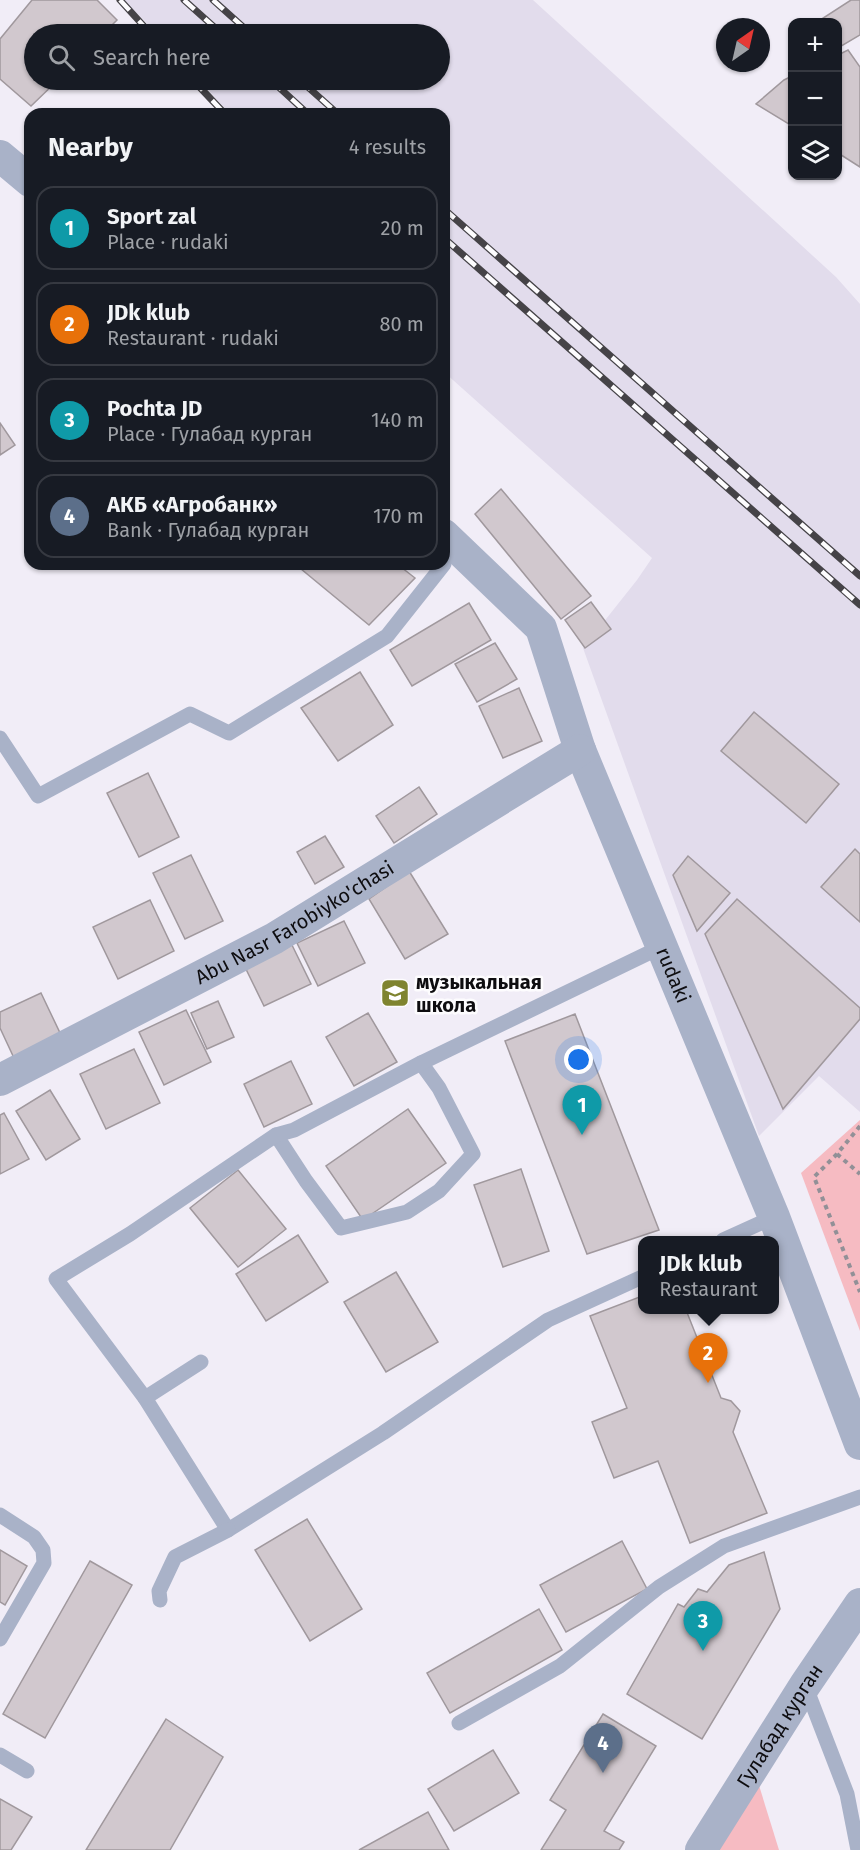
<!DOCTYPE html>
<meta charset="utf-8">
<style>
:root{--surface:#171b24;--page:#242831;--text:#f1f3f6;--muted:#9ea1a6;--line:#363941;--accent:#7f842f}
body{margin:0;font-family:"Fira Sans",sans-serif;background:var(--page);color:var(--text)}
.controls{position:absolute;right:18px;top:18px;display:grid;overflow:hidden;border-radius:12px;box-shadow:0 2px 4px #0004}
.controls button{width:54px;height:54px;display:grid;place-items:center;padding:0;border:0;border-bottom:2px solid var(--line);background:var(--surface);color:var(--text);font:30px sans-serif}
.compass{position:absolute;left:716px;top:18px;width:54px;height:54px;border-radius:50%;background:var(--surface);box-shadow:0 2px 4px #0004;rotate:34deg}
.you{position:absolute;left:579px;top:1060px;width:21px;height:21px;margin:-15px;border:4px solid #fff;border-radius:50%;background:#1a73e8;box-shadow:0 0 0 9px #1a73e833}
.badge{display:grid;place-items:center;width:39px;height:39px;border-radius:50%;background:var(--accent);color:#fff;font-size:20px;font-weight:700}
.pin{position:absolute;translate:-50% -50px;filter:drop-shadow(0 2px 3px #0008)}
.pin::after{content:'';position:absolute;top:32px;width:21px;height:18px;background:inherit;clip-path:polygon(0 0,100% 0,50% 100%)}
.popup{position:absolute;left:638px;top:1236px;width:141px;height:78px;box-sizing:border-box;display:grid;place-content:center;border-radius:12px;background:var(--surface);filter:drop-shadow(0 2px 4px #0005);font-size:20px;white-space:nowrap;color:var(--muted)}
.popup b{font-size:22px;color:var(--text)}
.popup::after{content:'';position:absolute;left:50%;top:100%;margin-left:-12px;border:12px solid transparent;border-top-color:var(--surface)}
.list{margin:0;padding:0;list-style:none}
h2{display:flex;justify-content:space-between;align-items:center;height:78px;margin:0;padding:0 24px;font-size:26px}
h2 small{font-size:20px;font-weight:400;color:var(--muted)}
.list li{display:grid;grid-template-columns:39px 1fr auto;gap:18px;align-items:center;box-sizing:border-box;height:84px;margin:0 12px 12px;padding:0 12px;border:2px solid var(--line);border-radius:18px}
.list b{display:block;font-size:22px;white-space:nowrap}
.list p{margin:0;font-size:20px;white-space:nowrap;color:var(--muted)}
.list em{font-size:20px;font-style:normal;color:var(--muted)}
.icon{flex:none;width:33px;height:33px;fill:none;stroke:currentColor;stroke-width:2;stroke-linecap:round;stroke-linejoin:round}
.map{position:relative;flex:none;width:860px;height:1850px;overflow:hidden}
.search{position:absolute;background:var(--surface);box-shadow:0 2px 4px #0004;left:24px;top:24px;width:426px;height:66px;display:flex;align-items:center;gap:15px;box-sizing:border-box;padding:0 21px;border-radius:33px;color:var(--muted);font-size:22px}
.panel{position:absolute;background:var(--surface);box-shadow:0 2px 4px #0004;left:24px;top:108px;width:426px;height:462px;border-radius:18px}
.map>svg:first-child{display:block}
</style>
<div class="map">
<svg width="860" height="1850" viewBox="0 0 860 1850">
<rect width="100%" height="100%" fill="#f1edf7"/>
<polygon fill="#e2dcec" points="123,0 533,0 836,277 860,304 860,1112 819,1076 759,1136 583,648 637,580 652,558 444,372 444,114 230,114 199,80 440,80 440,34 158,34"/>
<g fill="#f6bbc2">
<polygon points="860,1120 860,1331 801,1173"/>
<polygon points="757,1779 779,1850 715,1850"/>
</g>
<g fill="#d1c8ce" stroke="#a0989d" stroke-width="1.5">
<polygon points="32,0 97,0 117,20 103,34 34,34 34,80 58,80 31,106 0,79 0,39"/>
<polygon points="851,0 860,0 860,35 838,48 838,22 817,22"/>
<polygon points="848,50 860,67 860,167 838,153 838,55"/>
<polygon points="792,76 792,126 756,104 784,80"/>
<polygon points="0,423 15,445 0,455"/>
<polygon points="501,489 591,596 561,619 475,514"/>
<polygon points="295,564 397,564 415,578 369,625"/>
<polygon points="591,602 611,629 585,648 565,620"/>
<polygon points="469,603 491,640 412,686 390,650"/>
<polygon points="495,643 517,679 477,702 455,664"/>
<polygon points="360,672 393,725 338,761 301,708"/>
<polygon points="519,688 542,741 503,758 479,706"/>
<polygon points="754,712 839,784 806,823 721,751"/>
<polygon points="148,773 179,837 139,857 107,793"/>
<polygon points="419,787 437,814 394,843 376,816"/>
<polygon points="325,836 344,867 315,884 297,852"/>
<polygon points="855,849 860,854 860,922 821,887"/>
<polygon points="191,855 223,921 185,939 153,873"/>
<polygon points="688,856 730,893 697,931 673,875"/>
<polygon points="409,871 448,934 405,959 369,899"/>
<polygon points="737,899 860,1008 860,1019 783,1109 705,934"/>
<polygon points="150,900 174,951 118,979 93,927"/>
<polygon points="344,921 365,963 318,986 297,943"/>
<polygon points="290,941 311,984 264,1006 243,963"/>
<polygon points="41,993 61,1035 14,1058 0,1028 0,1012"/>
<polygon points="218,1001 234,1037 207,1049 191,1013"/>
<polygon points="186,1010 211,1062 164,1085 139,1032"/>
<polygon points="368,1013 397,1062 354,1086 326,1037"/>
<polygon points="575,1014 659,1230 587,1254 505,1041"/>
<polygon points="134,1049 160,1103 106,1129 80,1074"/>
<polygon points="291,1061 312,1104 264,1127 244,1084"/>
<polygon points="50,1090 80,1139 46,1160 16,1111"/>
<polygon points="408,1109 446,1163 363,1220 326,1166"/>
<polygon points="4,1113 29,1159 0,1174 0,1115"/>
<polygon points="521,1169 549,1251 503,1267 474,1185"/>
<polygon points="238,1170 286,1229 238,1267 190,1208"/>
<polygon points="298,1235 328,1282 266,1321 236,1274"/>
<polygon points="396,1272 438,1342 386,1372 344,1302"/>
<polygon points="642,1296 642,1310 686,1310 721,1398 731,1401 740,1411 733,1432 767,1513 690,1543 658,1461 614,1478 592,1422 627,1408 590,1316"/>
<polygon points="307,1519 362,1609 310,1641 255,1550"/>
<polygon points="622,1541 647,1589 566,1632 540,1585"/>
<polygon points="0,1550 27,1566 5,1605 0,1602"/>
<polygon points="764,1552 780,1609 702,1739 627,1694 678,1604 684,1607 698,1589 707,1592 729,1565"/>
<polygon points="90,1561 132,1585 45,1738 3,1714"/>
<polygon points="539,1609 562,1650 450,1713 427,1673"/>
<polygon points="603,1714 656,1746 604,1831 624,1842 619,1850 541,1850 566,1810 550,1800"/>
<polygon points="166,1719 223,1757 170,1850 86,1850"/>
<polygon points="493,1750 519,1793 454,1831 428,1789"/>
<polygon points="0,1799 32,1817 11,1850 0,1850"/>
<polygon points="428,1812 449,1850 359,1850"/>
</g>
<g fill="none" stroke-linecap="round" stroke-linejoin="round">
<g stroke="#929097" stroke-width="4" stroke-dasharray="4.5 4.5" stroke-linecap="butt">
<polyline points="860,1126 837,1154 814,1177 860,1292"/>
<polyline points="837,1154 860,1174"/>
</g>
<g stroke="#a9b2c8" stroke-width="15">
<polyline points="0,738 38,796 190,714 229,733 387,636 444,564"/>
<polyline points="276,1135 306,1181 341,1228 407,1212 439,1191 473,1154 439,1088 421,1063"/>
<polyline points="723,1240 774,1217"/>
<polyline points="642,1277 548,1320 383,1433 228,1530 145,1398 56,1279 130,1234 276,1135 294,1130 421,1063 661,947"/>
<polyline points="145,1398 201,1362"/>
<polyline points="0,1515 34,1537 43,1550 44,1563 0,1639"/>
<polyline points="160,1600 159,1591 175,1557 228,1530"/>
<polyline points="805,1685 847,1794 858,1850"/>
<polyline points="459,1723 560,1666 659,1587 724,1546 860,1497"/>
<polyline points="0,1755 27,1771"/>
</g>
<g stroke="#a9b2c8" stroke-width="32">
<polyline points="0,156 30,181"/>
<path id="s1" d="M444,535L541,628L580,750L774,1217L860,1444"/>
<path id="s2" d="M0,1080L273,939L580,750"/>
<path id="s3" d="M701,1850L805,1685L860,1604"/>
</g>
<g stroke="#454347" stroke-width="7">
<g id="rail">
<polyline points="120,0 151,34"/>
<polyline points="184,0 222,34"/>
<polyline points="213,0 251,34"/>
<polyline points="193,80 225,114"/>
<polyline points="271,80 308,114"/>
<polyline points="300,80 338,114"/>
<polyline points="444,209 860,576"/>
<polyline points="444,238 860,605"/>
</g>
</g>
<use href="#rail" stroke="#fdfcfe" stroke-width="4.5" stroke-dasharray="14" stroke-linecap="butt"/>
</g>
<defs>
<g id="school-square" transform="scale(1.5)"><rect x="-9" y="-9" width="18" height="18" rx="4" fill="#7f842f" stroke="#fdfcfe"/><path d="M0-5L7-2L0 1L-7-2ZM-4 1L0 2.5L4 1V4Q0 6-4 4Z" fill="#fff"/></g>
</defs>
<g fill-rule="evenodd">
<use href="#school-square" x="395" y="993"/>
</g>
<g text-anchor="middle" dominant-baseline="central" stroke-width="5" stroke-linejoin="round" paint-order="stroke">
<g font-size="20" fill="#0e0d10" stroke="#fdfcfe">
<text stroke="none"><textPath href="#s2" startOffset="334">Abu Nasr Farobiyko'chasi</textPath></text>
<text stroke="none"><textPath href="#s1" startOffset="506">rudaki</textPath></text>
<text stroke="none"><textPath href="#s3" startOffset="147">Гулабад курган</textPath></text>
</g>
<g font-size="20" font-weight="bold" fill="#0e0d10" stroke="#fdfcfe" text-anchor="start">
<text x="416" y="982">музыкальная<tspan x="416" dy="23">школа</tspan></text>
</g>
</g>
</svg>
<div class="controls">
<button>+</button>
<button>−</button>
<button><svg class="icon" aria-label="layers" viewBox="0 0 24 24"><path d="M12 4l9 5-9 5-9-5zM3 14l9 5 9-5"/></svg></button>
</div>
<svg class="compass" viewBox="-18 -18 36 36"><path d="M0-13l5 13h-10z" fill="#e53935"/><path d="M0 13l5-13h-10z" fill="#9ea1a6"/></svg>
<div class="you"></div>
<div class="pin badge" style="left:582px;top:1135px;background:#0f9aa8">1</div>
<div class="pin badge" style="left:708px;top:1383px;background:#e8710a">2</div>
<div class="popup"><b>JDk klub</b>Restaurant</div>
<div class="pin badge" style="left:703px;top:1651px;background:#0f9aa8">3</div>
<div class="pin badge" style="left:603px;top:1773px;background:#5c6f8a">4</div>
<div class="search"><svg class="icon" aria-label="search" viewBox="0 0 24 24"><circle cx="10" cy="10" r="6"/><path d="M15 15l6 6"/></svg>Search here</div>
<section class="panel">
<h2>Nearby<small>4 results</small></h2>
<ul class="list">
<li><span class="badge" style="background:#0f9aa8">1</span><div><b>Sport zal</b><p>Place · rudaki</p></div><em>20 m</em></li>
<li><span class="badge" style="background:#e8710a">2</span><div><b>JDk klub</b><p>Restaurant · rudaki</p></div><em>80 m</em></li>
<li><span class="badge" style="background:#0f9aa8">3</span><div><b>Pochta JD</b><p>Place · Гулабад курган</p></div><em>140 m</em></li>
<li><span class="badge" style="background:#5c6f8a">4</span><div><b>АКБ «Агробанк»</b><p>Bank · Гулабад курган</p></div><em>170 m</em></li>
</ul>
</section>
</div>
